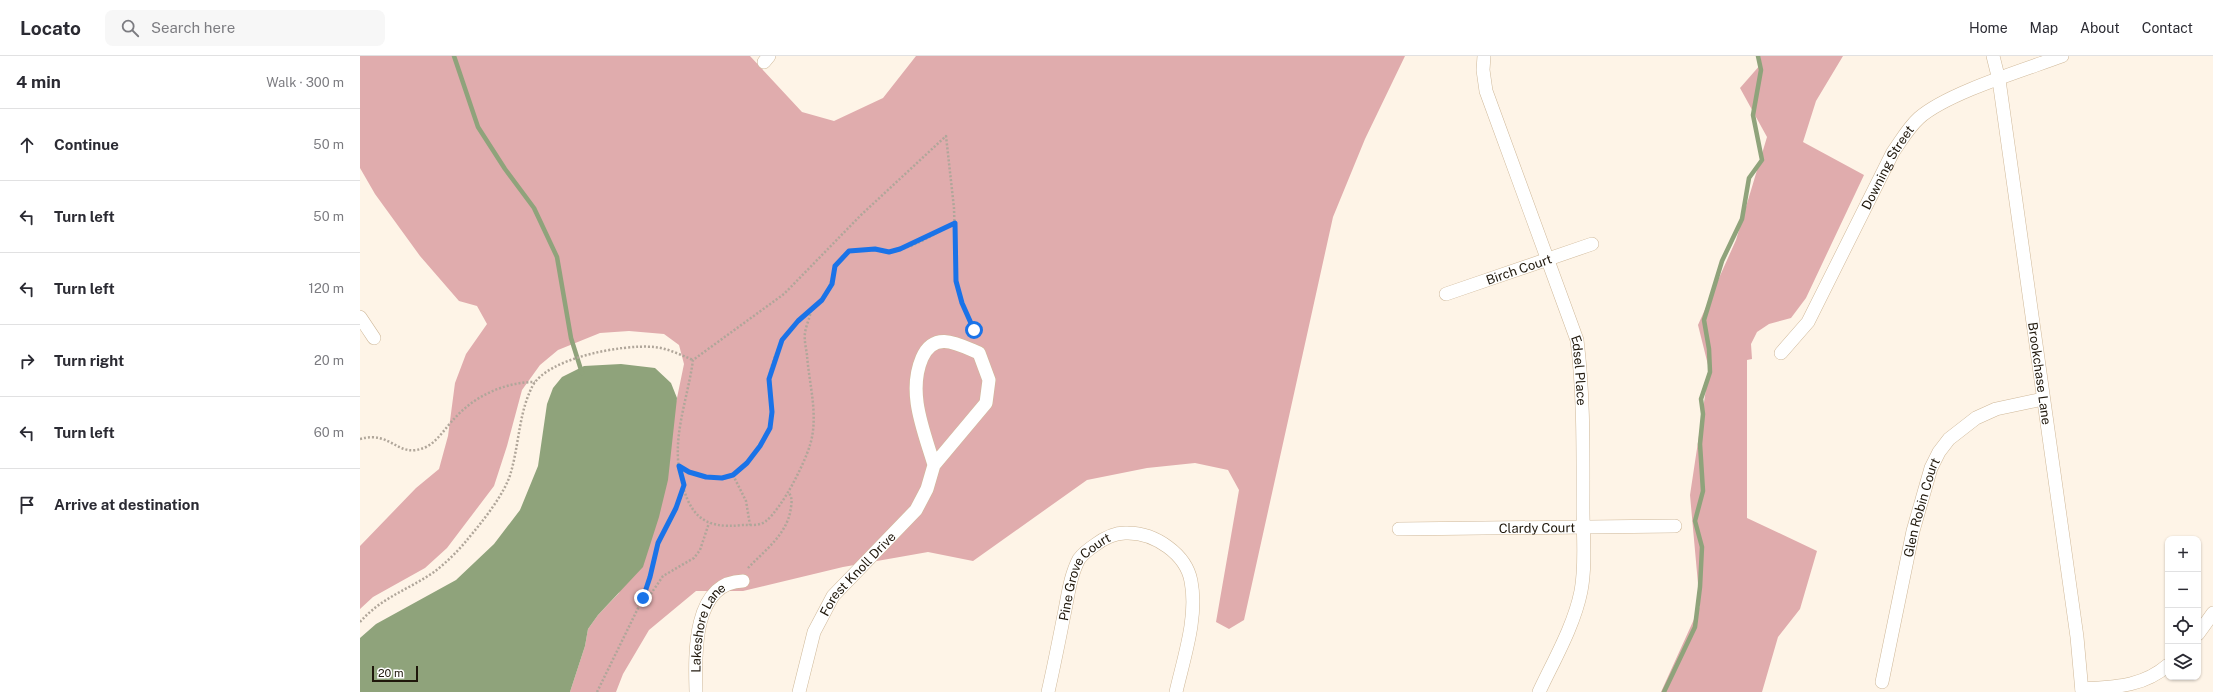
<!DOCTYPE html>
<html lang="en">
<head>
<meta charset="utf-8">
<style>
	:root { --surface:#fff; --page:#f7f7f7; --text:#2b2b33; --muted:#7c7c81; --line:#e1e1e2 }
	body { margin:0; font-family:"Public Sans",sans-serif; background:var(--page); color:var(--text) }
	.controls { position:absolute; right:12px; bottom:12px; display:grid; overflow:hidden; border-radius:8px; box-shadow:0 1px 3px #0004 }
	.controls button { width:36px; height:36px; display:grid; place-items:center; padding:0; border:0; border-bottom:1px solid var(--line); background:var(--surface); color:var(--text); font:20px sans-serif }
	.scale { position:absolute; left:12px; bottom:10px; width:46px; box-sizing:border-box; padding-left:4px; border:2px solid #1f170b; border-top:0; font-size:11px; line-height:14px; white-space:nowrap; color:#1f170b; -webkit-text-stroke:3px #fff; paint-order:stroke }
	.stop { position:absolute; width:12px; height:12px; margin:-9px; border:3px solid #1a73e8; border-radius:50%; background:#fff }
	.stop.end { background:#1a73e8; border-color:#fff; box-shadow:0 1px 4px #0008 }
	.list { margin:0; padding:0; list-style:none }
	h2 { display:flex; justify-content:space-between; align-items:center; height:52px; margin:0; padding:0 16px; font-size:17px }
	h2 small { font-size:13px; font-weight:400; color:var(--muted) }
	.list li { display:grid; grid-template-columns:26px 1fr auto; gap:12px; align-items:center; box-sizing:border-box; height:72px; padding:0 16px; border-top:1px solid var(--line) }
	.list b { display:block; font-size:15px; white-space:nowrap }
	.list em { font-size:13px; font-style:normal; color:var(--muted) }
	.icon { flex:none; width:22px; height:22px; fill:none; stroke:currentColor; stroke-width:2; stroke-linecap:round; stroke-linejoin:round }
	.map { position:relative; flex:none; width:1853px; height:636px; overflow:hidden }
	header { display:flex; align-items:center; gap:24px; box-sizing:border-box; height:56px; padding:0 20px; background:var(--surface); border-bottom:1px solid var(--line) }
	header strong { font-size:19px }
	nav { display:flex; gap:22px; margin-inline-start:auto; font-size:14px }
	.search { width:280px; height:36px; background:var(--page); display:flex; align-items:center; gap:10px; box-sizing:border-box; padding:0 14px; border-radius:8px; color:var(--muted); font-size:15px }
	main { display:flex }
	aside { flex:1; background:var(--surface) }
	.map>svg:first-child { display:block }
	.forest { fill:#e0acad }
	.water { fill:#8fa37b }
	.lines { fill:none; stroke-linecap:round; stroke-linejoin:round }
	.stream { stroke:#8fa37b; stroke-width:4.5 }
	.street-casing { stroke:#cfb899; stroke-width:14 }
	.path { stroke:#b0a69a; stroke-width:2.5; stroke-dasharray:2 2; stroke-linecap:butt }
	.street { stroke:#fff; stroke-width:13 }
	.route { stroke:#1a73e8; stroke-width:5 }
	.labels { text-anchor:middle; stroke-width:3.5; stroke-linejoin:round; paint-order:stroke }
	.street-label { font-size:13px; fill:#1f170b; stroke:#fff }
</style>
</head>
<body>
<header>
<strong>Locato</strong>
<div class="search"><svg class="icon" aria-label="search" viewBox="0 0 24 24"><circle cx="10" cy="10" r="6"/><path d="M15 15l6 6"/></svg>Search here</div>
<nav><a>Home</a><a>Map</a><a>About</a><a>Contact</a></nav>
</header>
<main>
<aside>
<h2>4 min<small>Walk · 300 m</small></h2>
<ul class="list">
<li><svg class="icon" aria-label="ahead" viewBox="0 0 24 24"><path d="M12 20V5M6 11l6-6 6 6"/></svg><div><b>Continue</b></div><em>50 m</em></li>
<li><svg class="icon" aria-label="left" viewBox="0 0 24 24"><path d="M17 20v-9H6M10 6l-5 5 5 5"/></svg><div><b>Turn left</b></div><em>50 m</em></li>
<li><svg class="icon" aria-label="left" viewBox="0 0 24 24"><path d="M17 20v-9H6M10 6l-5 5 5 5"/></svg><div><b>Turn left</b></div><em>120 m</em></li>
<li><svg class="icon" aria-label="right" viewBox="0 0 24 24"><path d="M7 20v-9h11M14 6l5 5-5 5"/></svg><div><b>Turn right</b></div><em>20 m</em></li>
<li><svg class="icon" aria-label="left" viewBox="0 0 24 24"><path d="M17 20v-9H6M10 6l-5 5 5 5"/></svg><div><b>Turn left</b></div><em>60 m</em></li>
<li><svg class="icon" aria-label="arrive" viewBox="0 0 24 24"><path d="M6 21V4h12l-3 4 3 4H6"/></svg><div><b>Arrive at destination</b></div></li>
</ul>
</aside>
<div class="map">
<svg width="1853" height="636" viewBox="0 0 1853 636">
	<rect width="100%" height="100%" fill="#fef4e7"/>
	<!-- forest -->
	<path class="forest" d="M0,0H390L442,56L474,65L523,42L556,0H1045L1005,83L973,161L884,564L869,573L856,566L879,434L868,414L835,407L787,412L727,424L613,505L568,496L483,511L383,535H336L289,574L263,618L256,636H210L225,590L228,573L238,559L259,537L317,342L324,308L319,289L304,278L269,275L240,277L198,294L180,309L162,334L147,390L134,430L87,492L65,512L13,541L0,553V490L56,432L79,413L88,380L95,327L106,298L127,268L117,250L99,245L60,200L15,138L0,112Z
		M1400,0H1483L1456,45L1443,86L1504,119L1446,242L1431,262L1409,268L1397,276L1391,288L1392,303L1387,304V462L1457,495L1440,553L1418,581L1402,636H1301L1340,550L1330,439L1349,313L1338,269L1376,184L1407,81L1380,32L1401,8Z"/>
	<!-- water -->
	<path class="water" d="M261,308L295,312L311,327L317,342L308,424L299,461L283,511L238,559L228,573L225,590L210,636H0V582L16,568L96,524L134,488L160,454L178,410L187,348L193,332L202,321L224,310Z"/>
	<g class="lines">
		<!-- stream -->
		<path class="stream" d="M94,0L118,71L145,113L174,152L197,201L211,282L222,317
			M1304,636L1335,571L1340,531L1342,491L1335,465L1343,435L1340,388L1343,358L1341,343L1350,316L1349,293L1344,264L1362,205L1382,163L1389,122L1402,104L1393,59L1401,14L1398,0"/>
		<!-- street casing -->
		<g class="street-casing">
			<g id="street">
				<path id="s1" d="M1124,0L1123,14L1126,35L1217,284C1224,340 1223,397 1223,454C1223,480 1226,509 1221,535C1214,570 1194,604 1179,636"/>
				<path id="s2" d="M1633,0L1639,24L1717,581L1722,636"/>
				<path d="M404,6L409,0"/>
				<path id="s3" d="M1086,238L1232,188"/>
				<path d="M0,261L14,282"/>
				<path id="s4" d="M1421,297L1448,266L1533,96C1541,85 1548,72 1559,62C1587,37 1664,14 1702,0"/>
				<path id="s5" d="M1039,473L1315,470"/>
				<path d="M1838,578L1853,557"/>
				<path id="s6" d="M1522,626L1553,475L1571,412L1579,396L1589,383L1616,362L1636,353L1683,343"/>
				<path d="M1722,633C1754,631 1783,631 1808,609"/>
				<path id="s7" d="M336,636C335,600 332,526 383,525"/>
				<path id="s8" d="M439,636L454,576L473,540L556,454L567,433L574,409L626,347L629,324L619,297C598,288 574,274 562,302C547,337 564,375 574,409"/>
				<path id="s9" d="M688,636C694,610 699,584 704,559C708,540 710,520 719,503C723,498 729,493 735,489C744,482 756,476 768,477C795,477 826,498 831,525C838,561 824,601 816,636"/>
			</g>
		</g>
		<!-- path -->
		<path class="path" d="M451,254C450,262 446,269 445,277C444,284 446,292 447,299C449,328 459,360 450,389C444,409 422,452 406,465C400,470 390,469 383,469C341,474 328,457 320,418C312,380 328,342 333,304L424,238L501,159L586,80L594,152L596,225L602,247L616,280
			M0,383C33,374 37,404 66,391C77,386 86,371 94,363C114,340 145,326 175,326
			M319,410C333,419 358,428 374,419C382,414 389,404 394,397C400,390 407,380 410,371C413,356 409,341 409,326C409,314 416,296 422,285C430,268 450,259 462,244C473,231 471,213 482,201C496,187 514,197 531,195C553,193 575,177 595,167
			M373,419L386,445L390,469
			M388,512C405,494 428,478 431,451C432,445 432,440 428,436
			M280,547L284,548L303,520L334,502L340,494L349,467
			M0,566C22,541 48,534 74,516C86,507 98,495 107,484C122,466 145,438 151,416C159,388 159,357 172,331C186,302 263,288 294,291C307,292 321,299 333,304
			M237,636L283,542L290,521L298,487L316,452L323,430"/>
		<!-- street -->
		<use href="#street" class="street"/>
	</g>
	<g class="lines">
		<!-- route -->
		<path class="route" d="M283,542L290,521L298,487L316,452L324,429L319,410L329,416L346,421L362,422L373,419L387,407L400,390L410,372L412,356L409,323L422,284L438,265L462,244L472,228L475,210L489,195L515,193L529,196L540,193L595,167L596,225L602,247L614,274"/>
	</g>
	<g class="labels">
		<!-- street labels -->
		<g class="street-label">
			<text dy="5" stroke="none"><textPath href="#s4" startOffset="215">Downing Street</textPath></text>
			<text dy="5" stroke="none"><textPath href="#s3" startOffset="77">Birch Court</textPath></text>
			<text dy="5" stroke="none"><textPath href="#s1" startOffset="331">Edsel Place</textPath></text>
			<text dy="5" stroke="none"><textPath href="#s2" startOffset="321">Brookchase Lane</textPath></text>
			<text dy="5" stroke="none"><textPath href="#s6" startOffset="179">Glen Robin Court</textPath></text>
			<text dy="5" stroke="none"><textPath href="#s5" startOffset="138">Clardy Court</textPath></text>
			<text dy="5" stroke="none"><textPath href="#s8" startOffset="135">Forest Knoll Drive</textPath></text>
			<text dy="5" stroke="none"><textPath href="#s9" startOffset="124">Pine Grove Court</textPath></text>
			<text dy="5" stroke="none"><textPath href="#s7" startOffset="67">Lakeshore Lane</textPath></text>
		</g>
	</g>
</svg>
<div class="controls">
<button>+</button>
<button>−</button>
<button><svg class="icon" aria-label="locate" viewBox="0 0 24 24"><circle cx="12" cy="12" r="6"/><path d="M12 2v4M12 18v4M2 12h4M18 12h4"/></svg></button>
<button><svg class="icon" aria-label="layers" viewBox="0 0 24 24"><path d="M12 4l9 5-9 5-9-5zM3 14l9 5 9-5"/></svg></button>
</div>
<div class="scale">20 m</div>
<div class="stop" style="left:614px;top:274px"></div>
<div class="stop end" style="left:283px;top:542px"></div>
</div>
</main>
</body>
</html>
